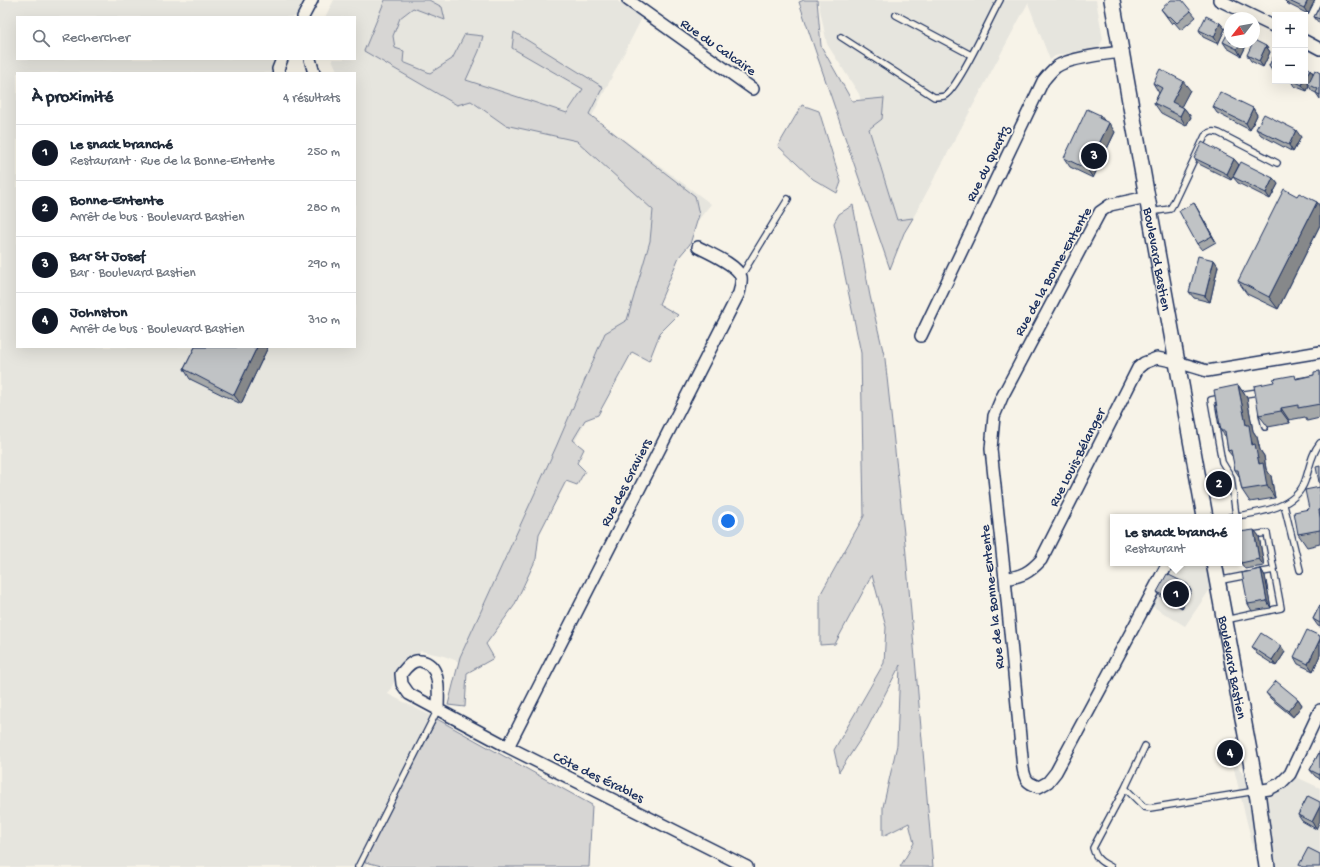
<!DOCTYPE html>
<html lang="fr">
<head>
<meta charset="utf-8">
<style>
	:root { --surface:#fff; --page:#f2f2f3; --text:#1f2937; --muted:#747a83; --line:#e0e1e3; --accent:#111827 }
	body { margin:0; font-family:"Gochi Hand",sans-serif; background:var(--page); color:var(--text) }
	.controls { position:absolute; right:12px; top:12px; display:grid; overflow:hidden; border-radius:0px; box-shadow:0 4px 16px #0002 }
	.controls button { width:36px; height:36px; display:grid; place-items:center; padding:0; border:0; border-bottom:1px solid var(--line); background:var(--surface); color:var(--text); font:20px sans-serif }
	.compass { position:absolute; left:1224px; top:12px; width:36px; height:36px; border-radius:50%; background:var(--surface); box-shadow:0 4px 16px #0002; rotate:239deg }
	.you { position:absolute; left:728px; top:521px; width:14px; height:14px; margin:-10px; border:3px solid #fff; border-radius:50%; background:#1a73e8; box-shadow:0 0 0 6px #1a73e833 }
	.badge { display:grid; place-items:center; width:26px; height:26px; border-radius:50%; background:var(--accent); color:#fff; font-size:13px; font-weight:700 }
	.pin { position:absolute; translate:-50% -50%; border:2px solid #fff; box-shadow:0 1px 4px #0006 }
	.popup { position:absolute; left:1110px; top:514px; width:132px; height:52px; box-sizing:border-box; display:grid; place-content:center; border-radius:0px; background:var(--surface); filter:drop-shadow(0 1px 3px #0005); font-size:13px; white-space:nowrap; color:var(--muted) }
	.popup b { font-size:15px; color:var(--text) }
	.popup::after { content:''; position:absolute; left:50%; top:100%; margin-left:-8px; border:8px solid transparent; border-top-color:var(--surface) }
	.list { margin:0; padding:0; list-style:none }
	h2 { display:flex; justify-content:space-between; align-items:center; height:52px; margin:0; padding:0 16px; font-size:17px }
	h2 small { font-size:13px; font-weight:400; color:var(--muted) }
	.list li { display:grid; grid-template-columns:26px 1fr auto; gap:12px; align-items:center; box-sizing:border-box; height:56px; padding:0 16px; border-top:1px solid var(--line) }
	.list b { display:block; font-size:15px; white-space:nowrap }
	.list p { margin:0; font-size:13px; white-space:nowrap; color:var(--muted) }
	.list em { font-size:13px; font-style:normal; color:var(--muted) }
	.icon { flex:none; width:22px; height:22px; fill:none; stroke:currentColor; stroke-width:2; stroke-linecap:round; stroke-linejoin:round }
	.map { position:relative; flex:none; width:1320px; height:867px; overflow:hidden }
	.search { position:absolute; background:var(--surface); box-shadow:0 4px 16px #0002; left:16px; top:16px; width:340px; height:44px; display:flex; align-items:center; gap:10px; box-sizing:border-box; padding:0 14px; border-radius:0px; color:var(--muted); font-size:15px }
	.panel { position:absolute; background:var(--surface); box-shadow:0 4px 16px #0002; left:16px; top:72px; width:340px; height:276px; border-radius:0px }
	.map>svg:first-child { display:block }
	.built { fill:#e6e5de }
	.green { fill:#d7d6d4; stroke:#798299 }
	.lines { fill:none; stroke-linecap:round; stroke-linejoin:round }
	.lane-casing { stroke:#1b2f5e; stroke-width:8 }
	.street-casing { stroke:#1b2f5e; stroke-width:14 }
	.secondary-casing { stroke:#1b2f5e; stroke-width:18 }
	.lane { stroke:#f7f3e8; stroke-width:5.5 }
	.street { stroke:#f7f3e8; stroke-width:11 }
	.secondary { stroke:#f7f3e8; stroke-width:15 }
	.wall { fill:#a5a8a9; stroke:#1b2f5e }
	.shaded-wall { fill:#86888a; stroke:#1b2f5e }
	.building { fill:#c0c3c5; stroke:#1b2f5e }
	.labels { text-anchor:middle; stroke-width:3.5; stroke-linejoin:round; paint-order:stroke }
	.street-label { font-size:14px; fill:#1b2f5e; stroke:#f7f3e8 }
</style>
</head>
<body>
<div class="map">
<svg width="1320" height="867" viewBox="0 0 1320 867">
	<rect width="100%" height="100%" fill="#f7f3e8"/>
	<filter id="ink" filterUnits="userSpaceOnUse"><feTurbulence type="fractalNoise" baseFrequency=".025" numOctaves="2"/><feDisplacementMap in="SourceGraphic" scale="8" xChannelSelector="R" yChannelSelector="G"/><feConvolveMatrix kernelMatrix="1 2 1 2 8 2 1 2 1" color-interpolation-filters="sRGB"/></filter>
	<g filter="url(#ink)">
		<!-- built -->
		<path class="built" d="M0,0H309L300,17H17V59H280L273,73H17V347H355V73H338L332,59H355V17H325L334,0H616L642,18L592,116L711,204L664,263L470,652L460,662L444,656L421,651L402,666L388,694L439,720L365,867H0Z
			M818,0H1096L1103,39L1099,47L1055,56L1050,60L1028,3L913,218L897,220L859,94L827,44Z
			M1168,563H1214L1217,579L1185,626L1147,603Z
			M1230,753L1258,799L1272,796L1282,787L1290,774L1320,788V867H1258Z"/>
		<!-- green -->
		<path class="green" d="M385,0H429L442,7L445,20L413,8L400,18L393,36L395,48L404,51L403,62L430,73L452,59L465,34L483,36L479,51L466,80L567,113L583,89L512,48L514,32L603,87L589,114L695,196L699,215L690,244L679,257L659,304L678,315L660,333L649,361L632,352L598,415L585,420L573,440L584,449L577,463L585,471L577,485L566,481L539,534L536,559L514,606L486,644L494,658L467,673L465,707L448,705L460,657L556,447L605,333L627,320L650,241L653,210L577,141L505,125L471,101L457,105L364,51Z
			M804,0H817L821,46L852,101L884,98L882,119L869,129L897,220L913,218L904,233L890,269L810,35L799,2Z
			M802,105L819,111L841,182L837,193L813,179L778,146Z
			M853,205L870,296L885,359L905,543L933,867H900L914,843L909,823L883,836V807L897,745L900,665L867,729L839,772L834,750L884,663L886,627L872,575L835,644L820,645V595L864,516L861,353L834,223L839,214Z
			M437,719L592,805L589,867H386L361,861Z"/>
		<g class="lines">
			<!-- lane casing -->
			<g class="lane-casing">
				<path id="lane" d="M896,15L971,55
					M841,37L934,97C937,97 941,97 944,96C957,91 991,16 1000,0
					M1150,212L1170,209L1173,204L1205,136C1210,131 1213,131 1219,133L1277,163
					M741,276L788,199
					M1238,395L1258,392
					M1221,398L1211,400L1222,462L1231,477L1236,516
					M1262,414L1265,427
					M1284,505L1300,570
					M1230,517C1255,513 1295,510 1305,481C1310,467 1311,454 1320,443
					M1257,573L1274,570
					M1217,581L1248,575
					M1225,620L1281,608L1267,533L1239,537
					M1145,746L1125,788L1144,807L1150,808L1256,791
					M358,867L438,709
					M1111,867C1101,862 1096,859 1093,848L1125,788"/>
			</g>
			<!-- street casing -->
			<g class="street-casing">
				<path id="street" d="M628,0L753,89
					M1219,0L1275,27
					M303,17L312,0
					M1305,41L1320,49
					M310,59L314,73
					M279,73L278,69L282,59
					M1147,197L1110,205L1100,212L1002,397L994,416L991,449L1005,579L1023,768C1025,780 1027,783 1039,787L1048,782L1056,772L1168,563
					M921,336L1043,81C1047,76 1051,71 1056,67C1068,58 1105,54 1121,52
					M1005,579C1022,576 1029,573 1041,560L1138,368L1144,363L1157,358L1177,362L1207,371L1320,352
					M438,709C438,693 442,665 421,661C412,659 406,668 401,674L402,684L409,694L508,747L747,867
					M508,747L739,293C740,288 742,283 741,277C738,265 709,253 698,247
					M1256,791L1269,789L1281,783L1290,774L1320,710"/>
			</g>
			<!-- secondary casing -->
			<g class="secondary-casing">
				<g id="secondary">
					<path id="s1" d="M1112,0L1147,197L1205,517"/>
					<path id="s2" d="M1214,563L1258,799L1267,867"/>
				</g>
			</g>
			<!-- lane -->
			<use href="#lane" class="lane"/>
			<!-- street -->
			<use href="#street" class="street"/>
			<!-- secondary -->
			<use href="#secondary" class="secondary"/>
		</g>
		<!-- wall -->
		<path class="wall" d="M1284,0H1315L1308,14L1288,4Z
			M1320,5V24L1319,23L1314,17Z
			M1161,9L1191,11L1196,17L1181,30L1174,22L1172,24Z
			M1220,23L1225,29L1218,44L1203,37L1199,30Z
			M1223,42H1248L1241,56L1227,48Z
			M1266,46L1270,52L1263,67L1251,61L1247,55Z
			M1275,53V73L1273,72L1269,66Z
			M1310,69L1313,73H1320V99L1316,93L1312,91L1309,86L1307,91L1294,86L1291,81H1305Z
			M1153,83L1190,90L1181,106L1184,108L1191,117L1186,126L1161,113L1154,103L1159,93Z
			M1213,107L1253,108L1257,115L1250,130L1217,113Z
			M1104,121L1115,132L1093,178L1070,167L1064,158Z
			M1256,129L1301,137L1293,152L1261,135Z
			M1194,158L1234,159L1239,165L1231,180L1199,164Z
			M1233,177L1273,178L1278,184L1270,199L1238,183Z
			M1297,196L1317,202L1320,207V225L1278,309L1247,294L1238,281Z
			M1194,203L1198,210L1216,242L1202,250L1197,244Z
			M1214,260L1218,266L1210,302L1194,298L1189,292Z
			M195,347H268L241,404L190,379L184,369Z
			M1320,371V418L1307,421L1305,417L1289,420L1290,423L1268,427L1259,415L1297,378L1314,375Z
			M1238,385L1247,398L1253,431L1257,437L1260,450L1264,456L1266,469L1271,476L1275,498L1250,502L1242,490L1239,476L1235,470L1233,457L1228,451L1226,437L1221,431Z
			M1320,487V544L1307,547L1298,534L1309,509Z
			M1254,530L1259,536L1264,566L1245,569L1241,563Z
			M1261,569L1265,576L1271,608L1252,611L1248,604Z
			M1187,584L1191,591L1182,608L1162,598L1157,592Z
			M1320,605V627L1318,626L1313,619Z
			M1320,636V655L1313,671L1298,664L1294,657Z
			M1252,647L1285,652L1276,666L1257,654Z
			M1266,693L1298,699L1302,705L1293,717L1271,699Z
			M1320,751V779L1315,776L1310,770Z
			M1308,796L1316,829L1302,821L1298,815Z"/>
		<!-- shaded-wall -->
		<path class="shaded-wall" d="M1308,0H1315L1308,14L1304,8Z
			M1220,23L1225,29L1218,44L1214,37Z
			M1241,42H1248L1241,56L1237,49Z
			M1266,46L1270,52L1263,67L1259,61Z
			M1310,69L1314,75L1308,84L1309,86L1307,91L1302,85L1304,81H1305V79Z
			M1183,81L1190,90L1179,111L1172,102Z
			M1184,108L1191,117L1186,126L1180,116Z
			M1253,108L1257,115L1250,130L1246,123Z
			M1100,115L1107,124L1099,118Z
			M1109,123L1115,132L1093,178L1087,169Z
			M1296,130L1301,137L1293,152L1289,145Z
			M1234,159L1239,165L1231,180L1227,174Z
			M1273,178L1278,184L1270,199L1266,193Z
			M1317,202L1320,207V225L1278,309L1269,297Z
			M1194,203L1198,210L1216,242L1212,236Z
			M1214,260L1218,266L1210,302L1205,296Z
			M257,347H268L241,404L234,395Z
			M1238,385L1247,398L1253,431L1257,437L1260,450L1264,456L1266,469L1271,476L1275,498L1267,486L1246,425Z
			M1281,408L1289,420L1290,423L1281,411Z
			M1254,530L1259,536L1264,566L1259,559Z
			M1261,569L1265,576L1271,608L1267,601Z
			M1187,584L1191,591L1182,608L1178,602Z
			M1320,639V655L1313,671L1308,664Z
			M1281,646L1285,652L1276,666L1272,660Z
			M1298,699L1302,705L1293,717L1288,711Z
			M1320,806V821L1316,829L1312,822Z"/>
		<!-- building -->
		<path class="building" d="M1171,0H1182L1191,11L1177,23L1170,16L1168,17L1161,9Z
			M1287,0H1308L1304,8Z
			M1320,5V19L1314,17Z
			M1206,16L1220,23L1214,37L1199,30Z
			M1230,29V42H1241L1237,49L1223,42Z
			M1254,40L1266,46L1259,61L1247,55L1253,42H1254Z
			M1275,53V69L1269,66Z
			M1305,66L1310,69L1305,79Z
			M1160,69L1183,81L1172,102L1184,108L1180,116L1154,103L1162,88L1153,83Z
			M1315,70L1320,73V95L1316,93L1318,89L1308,84Z
			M1294,81H1304L1302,85Z
			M1220,92L1253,108L1246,123L1213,107Z
			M1087,109L1100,115L1099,118L1109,123L1087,169L1064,158Z
			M1264,114L1296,130L1289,145L1256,129Z
			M1202,142L1234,159L1227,174L1194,158Z
			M1241,162L1273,178L1266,193L1233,177Z
			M1284,189L1297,196L1299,193L1317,202L1269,297L1238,281Z
			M1194,203L1212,236L1197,244L1179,211Z
			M1198,256L1214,260L1205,296L1189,292Z
			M195,347H257L234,395L184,369Z
			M1320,371V404L1298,408V405L1281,408V411L1259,415L1254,386L1274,382L1273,379L1295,375L1296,379L1314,375V372Z
			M1238,385L1246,425H1249L1252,445L1255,444L1259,464L1263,463L1267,486L1242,490L1238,470H1235L1231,450L1228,451L1225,431H1221L1214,390Z
			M1320,466V487L1316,467Z
			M1320,487V510H1319L1320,518V530L1298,534L1294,512L1309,509L1305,490Z
			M1254,530L1259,559L1241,563L1239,553V532Z
			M1261,569L1267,601L1248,604L1242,573Z
			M1167,574L1187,584L1178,602L1157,592Z
			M1320,605V623L1313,619Z
			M1307,630L1320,636V639L1308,664L1294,657Z
			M1261,633L1281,646L1272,660L1252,647Z
			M1276,681L1298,699L1288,711L1266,693Z
			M1320,751V775L1310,770Z
			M1308,796L1320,802V806L1312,822L1298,815Z
			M1308,848L1320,854V867H1303L1299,865Z"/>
	</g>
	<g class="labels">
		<!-- street labels -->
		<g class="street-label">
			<text transform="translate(719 46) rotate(35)" y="5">Rue du Calcaire</text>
			<text transform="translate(987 163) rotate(-64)" y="5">Rue du Quartz</text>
			<text dy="5" stroke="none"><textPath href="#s1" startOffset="263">Boulevard Bastien</textPath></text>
			<text transform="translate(1052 271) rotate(-61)" y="5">Rue de la Bonne-Entente</text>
			<text transform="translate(1076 457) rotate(-63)" y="5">Rue Louis-Bélanger</text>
			<text transform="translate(625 482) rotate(-63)" y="5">Rue des Graviers</text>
			<text transform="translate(991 597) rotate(-96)" y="5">Rue de la Bonne-Entente</text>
			<text dy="5" stroke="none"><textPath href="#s2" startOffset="106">Boulevard Bastien</textPath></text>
			<text transform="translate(599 776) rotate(26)" y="5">Côte des Érables</text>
		</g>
	</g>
</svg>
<div class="controls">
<button>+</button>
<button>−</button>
</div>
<svg class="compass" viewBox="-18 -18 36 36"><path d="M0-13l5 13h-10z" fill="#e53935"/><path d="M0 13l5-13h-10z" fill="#747a83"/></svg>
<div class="you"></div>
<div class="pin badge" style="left:1176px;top:594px">1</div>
<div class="popup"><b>Le snack branché</b>Restaurant</div>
<div class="pin badge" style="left:1219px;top:484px">2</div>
<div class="pin badge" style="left:1094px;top:156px">3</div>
<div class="pin badge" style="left:1230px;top:753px">4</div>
<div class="search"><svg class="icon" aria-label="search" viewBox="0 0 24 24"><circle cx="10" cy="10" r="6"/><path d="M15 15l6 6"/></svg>Rechercher</div>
<section class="panel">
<h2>À proximité<small>4 résultats</small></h2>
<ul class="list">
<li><span class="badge">1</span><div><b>Le snack branché</b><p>Restaurant · Rue de la Bonne-Entente</p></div><em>250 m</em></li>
<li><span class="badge">2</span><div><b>Bonne-Entente</b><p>Arrêt de bus · Boulevard Bastien</p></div><em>280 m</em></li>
<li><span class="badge">3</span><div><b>Bar St Josef</b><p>Bar · Boulevard Bastien</p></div><em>290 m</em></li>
<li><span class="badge">4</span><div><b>Johnston</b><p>Arrêt de bus · Boulevard Bastien</p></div><em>310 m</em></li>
</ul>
</section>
</div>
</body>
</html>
